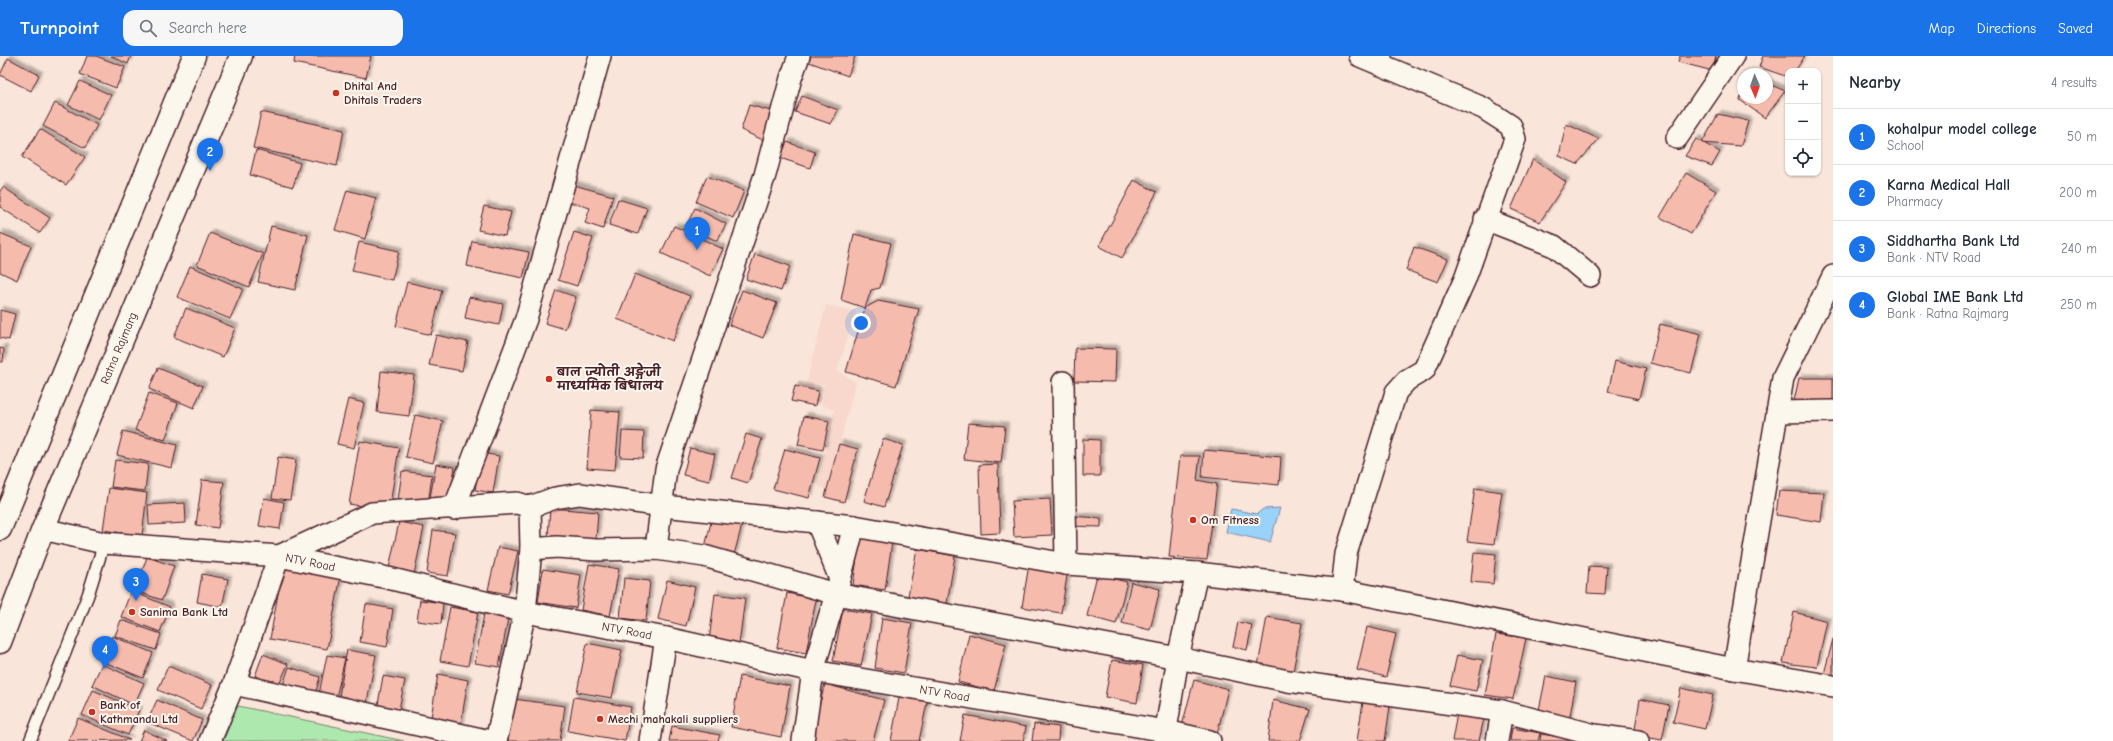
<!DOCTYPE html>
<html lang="en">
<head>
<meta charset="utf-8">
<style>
	:root { --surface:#fff; --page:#f6f6f7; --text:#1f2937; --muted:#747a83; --line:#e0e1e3; --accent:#1a73e8 }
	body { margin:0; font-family:"Comic Neue","Playpen Sans Deva",sans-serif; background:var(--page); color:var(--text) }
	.controls { position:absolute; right:12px; top:12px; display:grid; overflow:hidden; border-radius:8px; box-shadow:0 1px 3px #0004 }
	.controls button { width:36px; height:36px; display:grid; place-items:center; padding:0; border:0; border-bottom:1px solid var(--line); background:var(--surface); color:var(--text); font:20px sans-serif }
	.compass { position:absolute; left:1737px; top:12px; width:36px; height:36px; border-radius:50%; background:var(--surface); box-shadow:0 1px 3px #0004; rotate:178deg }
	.you { position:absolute; left:861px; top:267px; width:14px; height:14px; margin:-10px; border:3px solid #fff; border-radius:50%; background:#1a73e8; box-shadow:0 0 0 6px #1a73e833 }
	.badge { display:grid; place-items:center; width:26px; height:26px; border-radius:50%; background:var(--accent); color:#fff; font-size:13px; font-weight:700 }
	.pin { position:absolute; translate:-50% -33px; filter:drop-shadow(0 1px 2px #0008) }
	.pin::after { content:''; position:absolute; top:21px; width:14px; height:12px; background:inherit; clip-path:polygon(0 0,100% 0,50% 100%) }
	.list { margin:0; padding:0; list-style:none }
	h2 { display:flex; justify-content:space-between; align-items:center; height:52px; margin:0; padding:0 16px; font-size:17px }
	h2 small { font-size:13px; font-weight:400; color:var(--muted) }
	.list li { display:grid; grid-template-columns:26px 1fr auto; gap:12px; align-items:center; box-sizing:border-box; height:56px; padding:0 16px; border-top:1px solid var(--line) }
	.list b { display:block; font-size:15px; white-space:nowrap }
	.list p { margin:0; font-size:13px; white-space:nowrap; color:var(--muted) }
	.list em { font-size:13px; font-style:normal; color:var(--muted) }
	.icon { flex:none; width:22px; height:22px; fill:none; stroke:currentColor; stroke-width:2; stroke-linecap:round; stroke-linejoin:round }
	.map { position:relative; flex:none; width:1833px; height:685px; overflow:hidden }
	header { display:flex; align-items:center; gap:24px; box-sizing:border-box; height:56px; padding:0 20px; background:var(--accent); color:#fff }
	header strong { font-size:19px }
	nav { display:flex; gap:22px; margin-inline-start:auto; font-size:14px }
	.search { width:280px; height:36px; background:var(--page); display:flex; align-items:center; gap:10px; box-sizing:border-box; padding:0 14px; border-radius:12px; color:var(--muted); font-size:15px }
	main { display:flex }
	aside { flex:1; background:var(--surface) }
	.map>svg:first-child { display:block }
	.built { fill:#f8d8cc }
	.green { fill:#ade9af; stroke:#7c846d }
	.water { fill:#9ad3fa; stroke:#7a8ba7 }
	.building { fill:#f5bbad; stroke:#4a1f2b; filter:url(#shadow) }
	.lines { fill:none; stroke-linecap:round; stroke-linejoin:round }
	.lane-casing { stroke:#4a1f2b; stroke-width:14 }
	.street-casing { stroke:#4a1f2b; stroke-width:24 }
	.highway-casing { stroke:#4a1f2b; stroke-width:25 }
	.lane { stroke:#fbf7ec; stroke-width:11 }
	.street { stroke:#fbf7ec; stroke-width:21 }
	.highway { stroke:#fbf7ec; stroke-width:22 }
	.poi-dot { fill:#c8321e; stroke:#fbf7ec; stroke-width:1.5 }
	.labels { text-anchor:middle; stroke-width:4; stroke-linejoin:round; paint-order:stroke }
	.poi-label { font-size:12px; font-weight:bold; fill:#4a1f2b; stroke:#fbf7ec; text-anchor:start }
	.street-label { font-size:12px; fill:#4a1f2b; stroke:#fbf7ec }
</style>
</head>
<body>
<header>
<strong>Turnpoint</strong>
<div class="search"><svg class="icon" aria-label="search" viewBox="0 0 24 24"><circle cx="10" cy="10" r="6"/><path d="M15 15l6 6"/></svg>Search here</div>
<nav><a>Map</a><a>Directions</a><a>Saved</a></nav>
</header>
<main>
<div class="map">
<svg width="1833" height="685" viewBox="0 0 1833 685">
	<defs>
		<filter id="shadow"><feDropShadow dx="3.5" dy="-3.5" stdDeviation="1" flood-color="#0004"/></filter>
	</defs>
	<rect width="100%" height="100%" fill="#f9e5d9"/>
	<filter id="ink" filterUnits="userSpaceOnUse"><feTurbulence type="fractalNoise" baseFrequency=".025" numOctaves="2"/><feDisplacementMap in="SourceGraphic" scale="8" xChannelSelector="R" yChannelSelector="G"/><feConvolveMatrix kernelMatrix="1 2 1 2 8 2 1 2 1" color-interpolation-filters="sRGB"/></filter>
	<g filter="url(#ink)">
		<!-- built -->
		<path class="built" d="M826,249L856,255L837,315L856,326L827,434L817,429L834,354L821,349L824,328L805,333Z"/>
		<!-- green -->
		<path class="green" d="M238,650L404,685H223Z"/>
		<!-- water -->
		<path class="water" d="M1280,452L1270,486L1226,476L1231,453L1257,458L1263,453Z"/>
		<!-- building -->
		<path class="building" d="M87,0H96L125,11L116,32L80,18Z
			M111,0H131L128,8Z
			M295,0H371L366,22L294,7Z
			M811,0H855L848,20L809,6Z
			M1680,0H1716L1713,15L1678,6Z
			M1763,0H1805L1795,15H1788V21L1759,11Z
			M8,2L39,19L31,35L0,19Z
			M80,25L111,39L99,64L68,49Z
			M1767,27L1785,35L1765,62L1740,44L1743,36V42H1767Z
			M802,40L838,54L831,68L795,56Z
			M55,47L97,69L85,92L43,70Z
			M749,49L774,56L763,84L741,74Z
			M261,56L344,74L337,110L253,92Z
			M1718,58L1748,65L1741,90L1702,87Z
			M1566,68L1599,83L1577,108L1559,100Z
			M40,73L85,101L66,129L22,101Z
			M1696,83L1720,96L1712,110L1685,100Z
			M787,86L815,96L810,112L780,102Z
			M256,94L300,107L293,131L250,119Z
			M1533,103L1566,126L1540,166L1511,153Z
			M1686,117L1716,135L1691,178L1660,161Z
			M707,120L744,135L733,162L696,146Z
			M1134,124L1157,136L1122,202L1099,190Z
			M567,127L613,140L603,173L585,167L590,152L562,144Z
			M3,131L50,162L40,177L0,151V135Z
			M347,134L376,142L365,183L335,174Z
			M618,143L647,152L638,178L609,169Z
			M484,150L511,156L505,180L478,174Z
			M695,152L726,168L717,185L686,170Z
			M271,170L308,179L295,234L258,226Z
			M674,170L723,193L710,220L661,197Z
			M574,176L593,182L577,230L558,224Z
			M0,177L31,190L17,224L0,216Z
			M210,177L263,198L249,231L197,209Z
			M854,178L891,187L880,232L871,234L865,252L841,244Z
			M472,185L529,196L523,222L467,210Z
			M359,186L399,195L392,224L352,215Z
			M1414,191L1448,203L1438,226L1406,214Z
			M755,198L790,210L781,235L746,223Z
			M190,210L243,233L230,263L177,241Z
			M635,218L690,240L673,285L617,263Z
			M407,226L442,234L431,279L396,270Z
			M556,234L576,241L565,273L545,267Z
			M742,234L777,247L763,282L729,269Z
			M469,241L503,248L499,269L465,262Z
			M878,245L919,253L896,330L846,316L865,252Z
			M186,252L235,272L223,301L174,281Z
			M0,254L15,258L9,284L0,282Z
			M1660,268L1701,278L1691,317L1650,307Z
			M436,279L468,286L462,315L429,309Z
			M0,292L4,293L3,306H0Z
			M1075,292L1116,293L1115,326L1074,325Z
			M1615,305L1646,313L1639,343L1608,336Z
			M158,312L203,330L194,352L149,333Z
			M381,315L414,319L409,360L377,356Z
			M1799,322H1833V348L1794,345Z
			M795,330L818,335L815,350L791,345Z
			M149,337L178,347L165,384L135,374Z
			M348,343L364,347L354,392L337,388Z
			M591,354L620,356L615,414L587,412Z
			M415,359L443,365L433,407L406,401Z
			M804,360L829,365L823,394L798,389Z
			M968,367L1005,370L1001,407L964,403Z
			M123,375L177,389L172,412L117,399Z
			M622,375L644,376L643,402L620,401Z
			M746,378L762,383L748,427L732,422Z
			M883,383L903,389L884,451L864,445Z
			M1083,383L1100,384V420H1083Z
			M360,385L399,392L389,455L349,448Z
			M839,388L858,393L844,446L825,441Z
			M690,392L715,398L709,425L683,419Z
			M785,393L820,402L809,442L773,433Z
			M1204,394L1281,401L1279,429L1202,421Z
			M481,397L499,400L493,437L475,434Z
			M1180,400H1200L1197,424L1217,428L1207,504L1169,501Z
			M278,401L296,404L290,444L272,442Z
			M115,404L148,408L145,435L111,431Z
			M436,408L455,411L448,451L429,448Z
			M998,408L1000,477L981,478L979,409Z
			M402,415L432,419L428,448L398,444Z
			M202,424L224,426L218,472L196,469Z
			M109,432L147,437L142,480L103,474Z
			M1475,432L1502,436L1494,488L1467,485Z
			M1779,435L1824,437L1821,466L1776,459Z
			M264,442L284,446L280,473L259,470Z
			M1050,443L1052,479L1014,481L1012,445Z
			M185,447L186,467L149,469L148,449Z
			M550,452L598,456L596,483L548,480Z
			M713,458L743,465L734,499L705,491Z
			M1069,460L1101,462V471L1069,470Z
			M399,466L424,471L413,523L388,517Z
			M433,474L455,477L448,520L427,517Z
			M860,481L892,486L885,534L853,529Z
			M498,491L518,495L508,538L488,534Z
			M917,493L955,500L946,553L907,545Z
			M1474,496L1496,498L1493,528L1471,526Z
			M147,501L174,510L162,544L135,535Z
			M589,508L619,513L610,560L581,554Z
			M1029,508L1068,514L1061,557L1022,551Z
			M283,509L341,519L327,593L270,583Z
			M1589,510L1607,511L1605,538L1587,537Z
			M543,513L581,519L576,552L538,546Z
			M202,518L228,523L222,551L197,546Z
			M1097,519L1127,526L1116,568L1087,560Z
			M624,522L650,525L646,565L620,562Z
			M667,524L695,531L686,570L658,563Z
			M1131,526L1160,533L1150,574L1122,567Z
			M131,535L170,551L160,576L121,561Z
			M787,537L816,543L806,597L777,592Z
			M715,538L745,542L739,588L709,585Z
			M420,544L443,547L441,568L417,565Z
			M366,548L393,553L387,591L360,586Z
			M450,551L478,556L468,610L440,605Z
			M485,552L509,557L499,611L475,607Z
			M843,553L872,558L861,610L833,605Z
			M1794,556L1827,565L1817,611L1783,607Z
			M1267,561L1302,567L1292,621L1257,615Z
			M882,562L912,567L904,617L875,612Z
			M121,564L161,578L156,594L115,580Z
			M1238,566L1252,569L1247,594L1233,591Z
			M1367,571L1396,578L1386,621L1357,614Z
			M969,578L1006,588L994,635L958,626Z
			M1496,578L1526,582L1513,643L1485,639Z
			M112,580L153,597L143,622L102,605Z
			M1833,583V620L1824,618Z
			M587,587L622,594L612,642L577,636Z
			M347,594L376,599L366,651L338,646Z
			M263,598L288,608L279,629L255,620Z
			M327,599L345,602L336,642L319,638Z
			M1457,599L1483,604L1476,635L1450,630Z
			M1112,604L1143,609L1137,647L1105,641Z
			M102,608L144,627L134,649L92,629Z
			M168,610L212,629L201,653L158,634Z
			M289,611L320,621L314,642L282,632Z
			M438,618L468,624L460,673L430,668Z
			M383,620L405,624L398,658L377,654Z
			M740,620L790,630L781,681L731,671Z
			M1546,620L1576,626L1569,665L1538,659Z
			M1194,624L1228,633L1217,678L1182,670Z
			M825,628L884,644L873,685H810Z
			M901,631L929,637L919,685H891Z
			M1681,632L1713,639L1705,673L1673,666Z
			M93,634L139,654L128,679L82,659Z
			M574,641L631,651L625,685L568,675Z
			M514,643L565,650L560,685H508Z
			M1640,643L1669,649L1662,684L1634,679Z
			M157,644L202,664L193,685L147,666Z
			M1273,644L1310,653L1300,685H1268Z
			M1363,646L1390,650L1385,685H1357Z
			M1457,657L1484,662L1479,685H1452Z
			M965,659L1026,671L1023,685H960Z
			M78,662L130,684L68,685Z
			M1034,668L1059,671L1058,685H1032Z
			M672,670L720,679L718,685H669Z
			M1512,672L1540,677L1538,685H1510Z
			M144,674L167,685H139Z
			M1541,678L1572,683V685H1540Z"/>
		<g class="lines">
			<!-- lane casing -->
			<g class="lane-casing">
				<path id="lane" d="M30,685L88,539L104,487"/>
			</g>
			<!-- street casing -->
			<g class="street-casing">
				<g id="street">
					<path d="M1360,0L1379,8L1381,0"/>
					<path d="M1677,82L1733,0"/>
					<path d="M1485,163L1554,190L1590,220"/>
					<path d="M1063,326L1066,508"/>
					<path d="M1777,356L1833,355"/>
					<path d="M530,451L555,442L580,438L663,450L854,470L1066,508L1197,517L1342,534L1734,613L1833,630"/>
					<path d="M454,453L526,263L600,0"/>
					<path d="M817,466L840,523"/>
					<path id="s1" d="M43,473L104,487L279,500L388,522L525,556L666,582L813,615L1166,675L1210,685"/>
					<path d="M656,493L666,413L765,119L791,22L799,0"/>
					<path d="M1342,534L1346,498L1396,336L1407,324L1424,314L1465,223L1515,83L1511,70L1483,52L1379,8"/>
					<path d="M1734,613L1783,322L1833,220"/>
					<path d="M234,628L490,685"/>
					<path d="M210,685L234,628L279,500L372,457L517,447L530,451L531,493L557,491L596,494L656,493L704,500L836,538L1178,602L1288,625L1502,655L1595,679L1638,685"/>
					<path d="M496,685L525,556L531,493"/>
					<path d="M650,685L666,582"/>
					<path d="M803,685L813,615L836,538L854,470"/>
					<path d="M1164,685L1178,602L1197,517"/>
					<path d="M1497,685L1502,655"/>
				</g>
			</g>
			<!-- highway casing -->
			<g class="highway-casing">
				<g id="highway">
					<path d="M0,473L194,0"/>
					<path id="s2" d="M0,586L43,473L241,0"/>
				</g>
			</g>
			<!-- lane -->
			<use href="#lane" class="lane"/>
			<!-- street -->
			<use href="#street" class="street"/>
			<!-- highway -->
			<use href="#highway" class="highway"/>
		</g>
	</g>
	<!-- markers -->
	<g class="poi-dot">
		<circle cx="336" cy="37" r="4"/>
		<circle cx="549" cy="323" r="4"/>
		<circle cx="1193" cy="464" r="4"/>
		<circle cx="132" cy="556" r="4"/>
		<circle cx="92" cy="656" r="4"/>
		<circle cx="600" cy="663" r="4"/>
	</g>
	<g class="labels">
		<!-- poi labels -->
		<g class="poi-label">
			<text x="344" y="34">Dhital And<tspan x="344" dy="14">Dhitals Traders</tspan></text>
			<text x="557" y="320">बाल ज्योती अङ्ग्रेजी<tspan x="557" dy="14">माध्यमिक बिधालय</tspan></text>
			<text x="1201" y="468">Om Fitness</text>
			<text x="140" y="560">Sanima Bank Ltd</text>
			<text x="100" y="653">Bank of<tspan x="100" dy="14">Kathmandu Ltd</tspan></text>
			<text x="608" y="667">Mechi mahakali suppliers</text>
		</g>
		<!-- street labels -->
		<g class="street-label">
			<text dy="4" stroke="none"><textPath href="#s2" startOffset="317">Ratna Rajmarg</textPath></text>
			<text dy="4" stroke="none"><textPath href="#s1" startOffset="270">NTV Road</textPath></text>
			<text dy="4" stroke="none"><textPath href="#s1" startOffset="594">NTV Road</textPath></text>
			<text dy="4" stroke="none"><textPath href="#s1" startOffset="918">NTV Road</textPath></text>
		</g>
	</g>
</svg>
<div class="controls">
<button>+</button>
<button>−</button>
<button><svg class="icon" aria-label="locate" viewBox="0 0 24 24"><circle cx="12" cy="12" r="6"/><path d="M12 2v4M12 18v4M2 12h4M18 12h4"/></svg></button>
</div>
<svg class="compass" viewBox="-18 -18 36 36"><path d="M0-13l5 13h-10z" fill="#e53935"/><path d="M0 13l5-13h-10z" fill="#747a83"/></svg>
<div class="you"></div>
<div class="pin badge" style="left:697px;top:194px">1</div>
<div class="pin badge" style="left:210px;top:115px">2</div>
<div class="pin badge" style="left:136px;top:545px">3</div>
<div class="pin badge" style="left:105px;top:613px">4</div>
</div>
<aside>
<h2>Nearby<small>4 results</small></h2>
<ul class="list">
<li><span class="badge">1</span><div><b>kohalpur model college</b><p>School</p></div><em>50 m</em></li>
<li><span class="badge">2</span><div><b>Karna Medical Hall</b><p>Pharmacy</p></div><em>200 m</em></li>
<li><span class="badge">3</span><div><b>Siddhartha Bank Ltd</b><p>Bank · NTV Road</p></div><em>240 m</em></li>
<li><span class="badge">4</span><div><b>Global IME Bank Ltd</b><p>Bank · Ratna Rajmarg</p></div><em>250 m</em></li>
</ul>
</aside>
</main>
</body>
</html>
